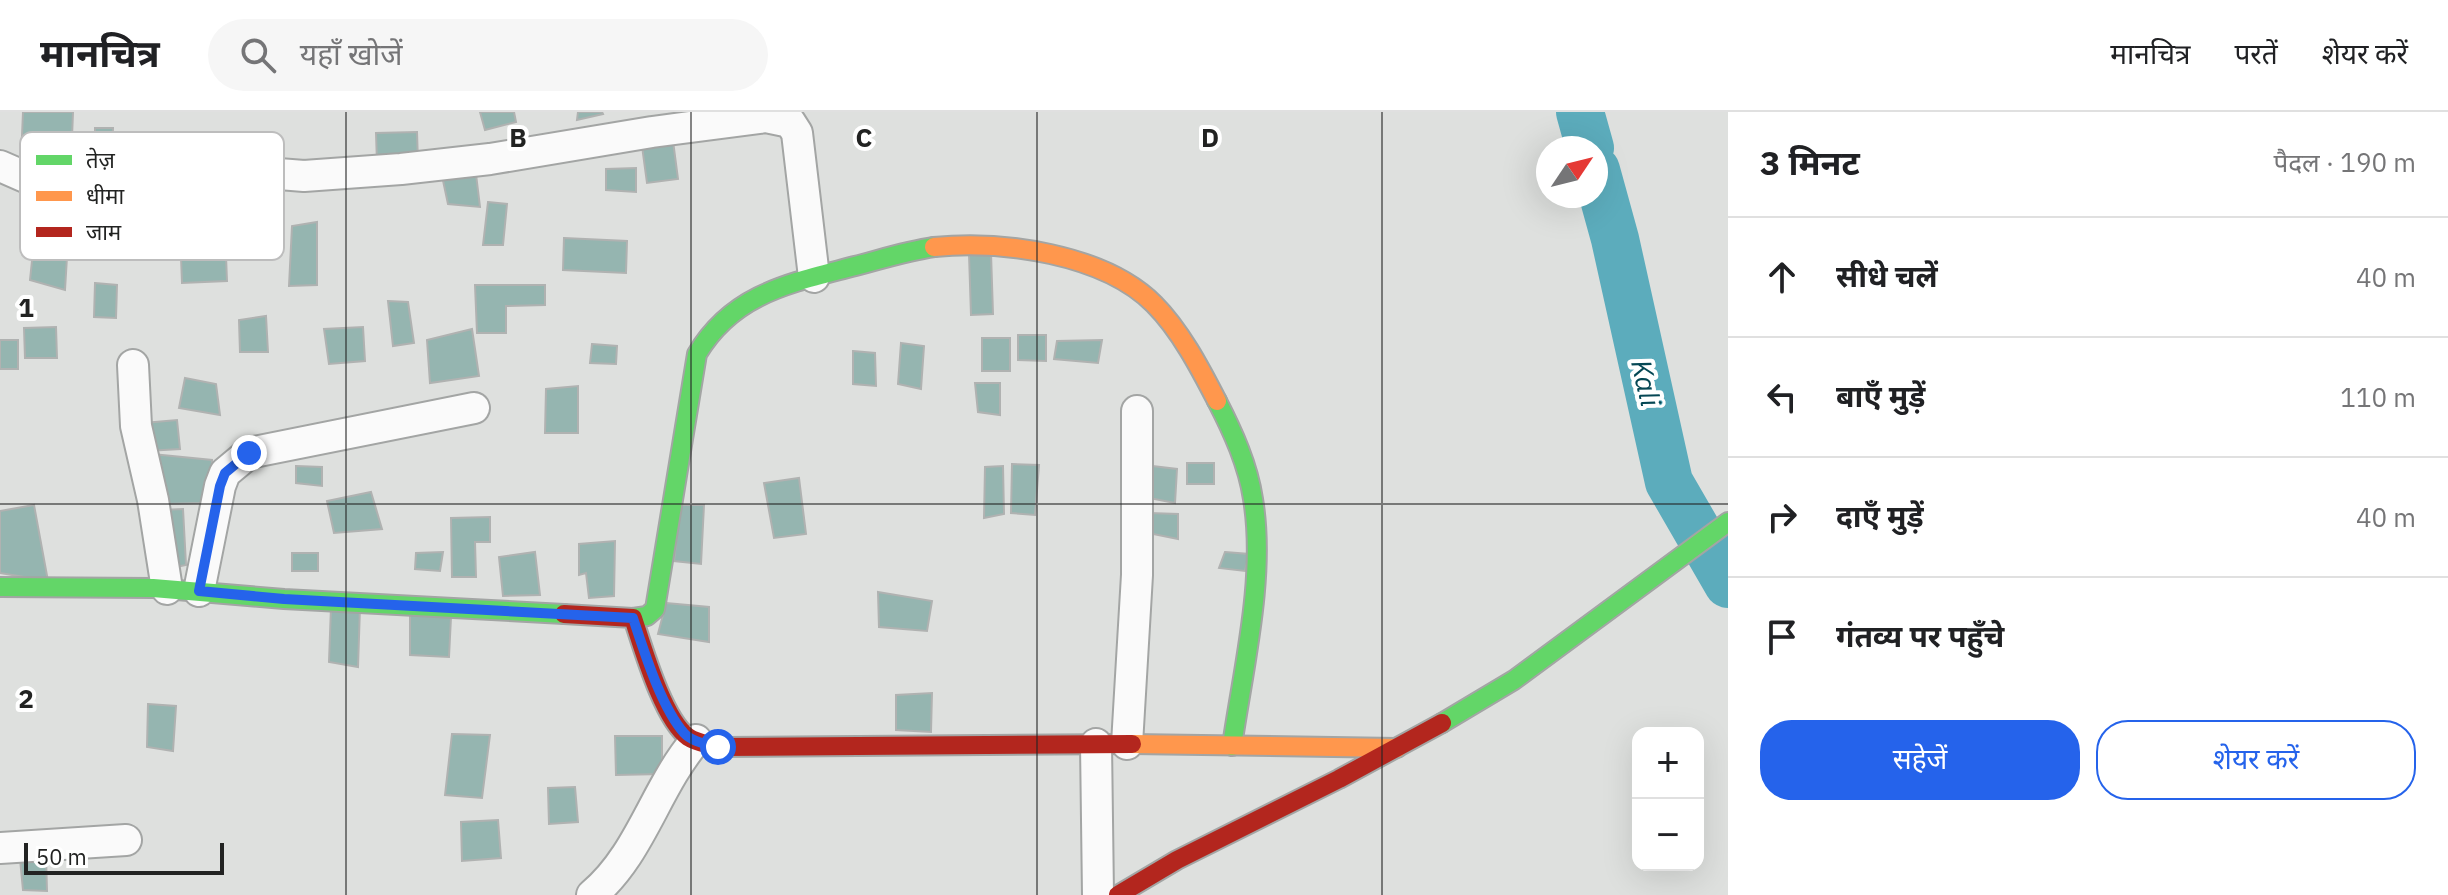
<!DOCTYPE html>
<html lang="hi">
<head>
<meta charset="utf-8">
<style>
	:root { --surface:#fff; --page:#f6f6f6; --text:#202124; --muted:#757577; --line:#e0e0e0; --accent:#2563eb }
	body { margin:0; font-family:"IBM Plex Sans","Noto Sans Devanagari",sans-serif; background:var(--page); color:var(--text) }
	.controls { position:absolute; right:24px; bottom:24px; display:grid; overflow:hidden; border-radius:16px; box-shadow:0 8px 32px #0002 }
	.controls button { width:72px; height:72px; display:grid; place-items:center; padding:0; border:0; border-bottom:2px solid var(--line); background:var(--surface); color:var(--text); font:40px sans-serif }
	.compass { position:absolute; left:1536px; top:24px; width:72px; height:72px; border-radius:50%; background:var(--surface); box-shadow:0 8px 32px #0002; rotate:55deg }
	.scale { position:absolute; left:24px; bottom:20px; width:200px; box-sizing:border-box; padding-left:8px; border:4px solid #222322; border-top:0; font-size:22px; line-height:28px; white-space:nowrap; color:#222322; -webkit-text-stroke:6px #fff; paint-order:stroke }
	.stop { position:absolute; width:24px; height:24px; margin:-18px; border:6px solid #2563eb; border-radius:50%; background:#fff }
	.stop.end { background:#2563eb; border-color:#fff; box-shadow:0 2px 8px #0008 }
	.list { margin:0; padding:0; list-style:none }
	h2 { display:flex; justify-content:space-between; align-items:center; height:104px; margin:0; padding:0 32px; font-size:34px }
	h2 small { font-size:26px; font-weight:400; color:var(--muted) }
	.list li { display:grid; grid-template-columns:52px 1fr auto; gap:24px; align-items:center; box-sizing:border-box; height:120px; padding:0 32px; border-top:2px solid var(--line) }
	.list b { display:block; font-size:30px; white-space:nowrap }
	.list em { font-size:26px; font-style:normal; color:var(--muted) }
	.actions { display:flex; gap:16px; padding:24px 32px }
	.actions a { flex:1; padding:18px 0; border:2px solid var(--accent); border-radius:32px; text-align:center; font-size:28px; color:var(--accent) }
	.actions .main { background:var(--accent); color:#fff }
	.icon { flex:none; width:44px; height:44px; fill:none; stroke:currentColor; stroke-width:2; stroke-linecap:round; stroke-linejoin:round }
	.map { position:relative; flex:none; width:1728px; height:783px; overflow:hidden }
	header { display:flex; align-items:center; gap:48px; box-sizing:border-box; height:112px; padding:0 40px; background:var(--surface); border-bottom:2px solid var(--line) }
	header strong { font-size:38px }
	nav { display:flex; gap:44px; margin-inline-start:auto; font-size:28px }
	.search { width:560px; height:72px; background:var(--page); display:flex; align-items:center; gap:20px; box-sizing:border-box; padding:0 28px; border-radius:44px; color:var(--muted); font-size:30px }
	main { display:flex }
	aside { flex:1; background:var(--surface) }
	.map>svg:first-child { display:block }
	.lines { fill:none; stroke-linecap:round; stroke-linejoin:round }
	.river { stroke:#5cacbc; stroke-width:48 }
	.building { fill:#95b5b0; stroke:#b0b2b1; stroke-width:2 }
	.street-casing { stroke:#a3a5a4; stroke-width:34 }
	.fast-casing { stroke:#a3a5a4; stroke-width:22 }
	.slow-casing { stroke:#a3a5a4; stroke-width:22 }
	.jam-casing { stroke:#a3a5a4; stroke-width:22 }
	.street { stroke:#fafafa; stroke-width:30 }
	.fast { stroke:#63d668; stroke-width:18 }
	.slow { stroke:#ff974d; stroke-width:18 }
	.jam { stroke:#b3261e; stroke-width:18 }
	.route { stroke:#2563eb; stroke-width:10 }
	.grid { fill:none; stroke:#222322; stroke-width:2; stroke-opacity:0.55 }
	.labels { text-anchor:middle; stroke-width:8; stroke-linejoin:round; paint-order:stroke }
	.water-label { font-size:28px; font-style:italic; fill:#054754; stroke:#fff }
	.key { fill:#fff; stroke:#bdbdbd; stroke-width:2 }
	.key-label { font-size:22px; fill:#222322 }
	.grid-label { font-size:26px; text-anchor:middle; font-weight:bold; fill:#222322; stroke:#fff; stroke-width:8; stroke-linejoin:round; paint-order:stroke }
</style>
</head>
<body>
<header>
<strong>मानचित्र</strong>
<div class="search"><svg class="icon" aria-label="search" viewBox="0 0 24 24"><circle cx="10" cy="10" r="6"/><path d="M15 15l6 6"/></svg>यहाँ खोजें</div>
<nav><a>मानचित्र</a><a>परतें</a><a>शेयर करें</a></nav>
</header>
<main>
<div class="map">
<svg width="1728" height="783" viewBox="0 0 1728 783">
	<rect width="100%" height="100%" fill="#dee0de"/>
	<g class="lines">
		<!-- river -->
		<path class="river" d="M1580,0L1590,36
			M1596,58L1615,127L1669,370L1728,472"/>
	</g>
	<!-- building -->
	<path class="building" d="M23,0H73L71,51L21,48Z
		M480,0H514L516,10L485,18Z
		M578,0H602L603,2L577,8Z
		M95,16H113L112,39L95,38Z
		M417,20L418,50L377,51L376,21Z
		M673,29L678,67L647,71L642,34Z
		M475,54L480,95L448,92L441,59Z
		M636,56V80L606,78V57Z
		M488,90L507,92L503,133H483Z
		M317,110V173L289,174L292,114Z
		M35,120L68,128L65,178L30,168Z
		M564,126L627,129L626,161L563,158Z
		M991,141L993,202L971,203L969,142Z
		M226,144L227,169L182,171L181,145Z
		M95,171L117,173L116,206L94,205Z
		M475,173H545V193L506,194V221H477Z
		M388,189L408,190L414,231L393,234Z
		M266,204L268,240H240L239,208Z
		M56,215L57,246H25L24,216Z
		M363,215L365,249L329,252L324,217Z
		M472,217L479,264L430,271L427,228Z
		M1018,223H1046V249L1018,248Z
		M982,226H1010V259H982Z
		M0,228H18V257H0Z
		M1102,228L1098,251L1054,247L1057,229Z
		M901,231L924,234L921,277L898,272Z
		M592,232L617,234L616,252L590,251Z
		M853,239L875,241L876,274L853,272Z
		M185,266L216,272L220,303L179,296Z
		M975,271H1000V303L978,300Z
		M578,274V321H545L546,277Z
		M177,308L180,337L147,339L144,311Z
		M152,342L212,348L211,369L204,391L162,392Z
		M1187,351H1214V372H1187Z
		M1012,352L1039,353L1035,403L1011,401Z
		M1144,353L1177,357L1175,391L1144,385Z
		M296,354L322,355V374L296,371Z
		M1003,354L1004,402L984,406L985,355Z
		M799,366L806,422L774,426L764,371Z
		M371,380L382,417L334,421L327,389Z
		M34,393L48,469L0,461V399Z
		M680,393H704L701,452L674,449Z
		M183,397L186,453L171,456L161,398Z
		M1149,401L1178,402V427L1148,421Z
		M490,405V430H475L476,465H452L451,406Z
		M615,429L614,484L589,486L586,461L579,463V432Z
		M443,440L440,459L415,457L416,441Z
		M535,440L540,483L503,484L499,445Z
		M1225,440L1249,442L1245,459L1219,456Z
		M292,441H318V459H292Z
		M878,480L932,489L927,519L879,515Z
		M666,491L709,495V530L658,522Z
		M331,495H360L358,555L329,550Z
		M410,499L451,505L449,545L410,543Z
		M932,581L931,620L896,618V583Z
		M148,592L176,594L173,639L147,635Z
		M452,622L490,623L482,686L445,683Z
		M615,624H662V662L616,663Z
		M575,675L578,710L549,712L548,676Z
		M498,708L501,746L462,749L461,710Z
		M46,744L47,779L23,778L20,747Z"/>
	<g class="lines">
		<!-- street casing -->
		<g class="street-casing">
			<path id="street" d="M0,54L39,71L70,74L95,73L142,59L181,54L304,64L401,57L490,47L652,20L766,5L790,10L797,21L814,165
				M133,253L136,314L153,388L167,477
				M199,479L220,374L225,361L249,341L474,296
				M1096,632L1098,783
				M1127,632L1137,463V299
				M0,736L126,728
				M592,783C641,742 655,676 696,628"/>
		</g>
		<!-- fast casing -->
		<g class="fast-casing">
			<path id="fast" d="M1217,289C1233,320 1248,353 1253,387C1266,465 1243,557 1232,634
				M0,475L153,476L284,487L564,502
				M633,506L647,504L655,497L697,242C733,181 791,171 855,154C882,147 907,139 934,135
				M1442,611L1514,568L1728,410"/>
		</g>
		<!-- slow casing -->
		<g class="slow-casing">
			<path id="slow" d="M934,135C1002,128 1104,142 1154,192C1180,218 1200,256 1217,289
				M1132,632L1397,636"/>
		</g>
		<!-- jam casing -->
		<g class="jam-casing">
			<path id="jam" d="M564,502L633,506C643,536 663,607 688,625C697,631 708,632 718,635L1132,632
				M1118,783L1177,748L1339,667L1442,611"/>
		</g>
		<!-- street -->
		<use href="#street" class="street"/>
		<!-- fast -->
		<use href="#fast" class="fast"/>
		<!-- slow -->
		<use href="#slow" class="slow"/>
		<!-- jam -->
		<use href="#jam" class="jam"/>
	</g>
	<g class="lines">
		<!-- route -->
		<path class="route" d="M249,341L225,361L220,374L199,479L284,487L633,506C644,539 661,595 684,621C692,630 707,632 718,635"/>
	</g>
	<!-- grid -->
	<path class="grid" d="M346,0V783M691,0V783M1037,0V783M1382,0V783M0,392H1728"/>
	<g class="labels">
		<!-- water labels -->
		<g class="water-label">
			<text transform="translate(1646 271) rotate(77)" y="10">Kali</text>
		</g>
	</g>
	<!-- legend -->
	<rect x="20" y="20" width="264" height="128" rx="12" class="key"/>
	<rect x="36" y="43" width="36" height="10" fill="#63d668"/>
	<rect x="36" y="79" width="36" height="10" fill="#ff974d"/>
	<rect x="36" y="115" width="36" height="10" fill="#b3261e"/>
	<g class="key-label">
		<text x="86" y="56">तेज़</text>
		<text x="86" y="92">धीमा</text>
		<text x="86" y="128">जाम</text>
	</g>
	<g class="grid-label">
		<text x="518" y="35">B</text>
		<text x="864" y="35">C</text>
		<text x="1210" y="35">D</text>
		<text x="26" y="205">1</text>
		<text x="26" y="596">2</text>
	</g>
</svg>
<div class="controls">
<button>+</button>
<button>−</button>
</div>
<svg class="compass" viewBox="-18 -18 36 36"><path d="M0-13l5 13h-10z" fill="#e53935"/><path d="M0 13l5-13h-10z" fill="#757577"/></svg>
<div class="scale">50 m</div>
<div class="stop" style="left:718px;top:635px"></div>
<div class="stop end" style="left:249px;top:341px"></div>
</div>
<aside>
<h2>3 मिनट<small>पैदल · 190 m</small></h2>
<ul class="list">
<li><svg class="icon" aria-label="ahead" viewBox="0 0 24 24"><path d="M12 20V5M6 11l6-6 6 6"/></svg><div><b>सीधे चलें</b></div><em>40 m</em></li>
<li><svg class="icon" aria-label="left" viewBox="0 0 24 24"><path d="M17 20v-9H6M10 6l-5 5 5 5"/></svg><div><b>बाएँ मुड़ें</b></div><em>110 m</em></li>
<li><svg class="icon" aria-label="right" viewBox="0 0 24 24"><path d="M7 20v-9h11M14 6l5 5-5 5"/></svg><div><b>दाएँ मुड़ें</b></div><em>40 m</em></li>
<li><svg class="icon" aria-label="arrive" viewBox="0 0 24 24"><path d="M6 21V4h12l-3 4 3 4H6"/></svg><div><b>गंतव्य पर पहुँचे</b></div></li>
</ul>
<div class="actions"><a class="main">सहेजें</a><a>शेयर करें</a></div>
</aside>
</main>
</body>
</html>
